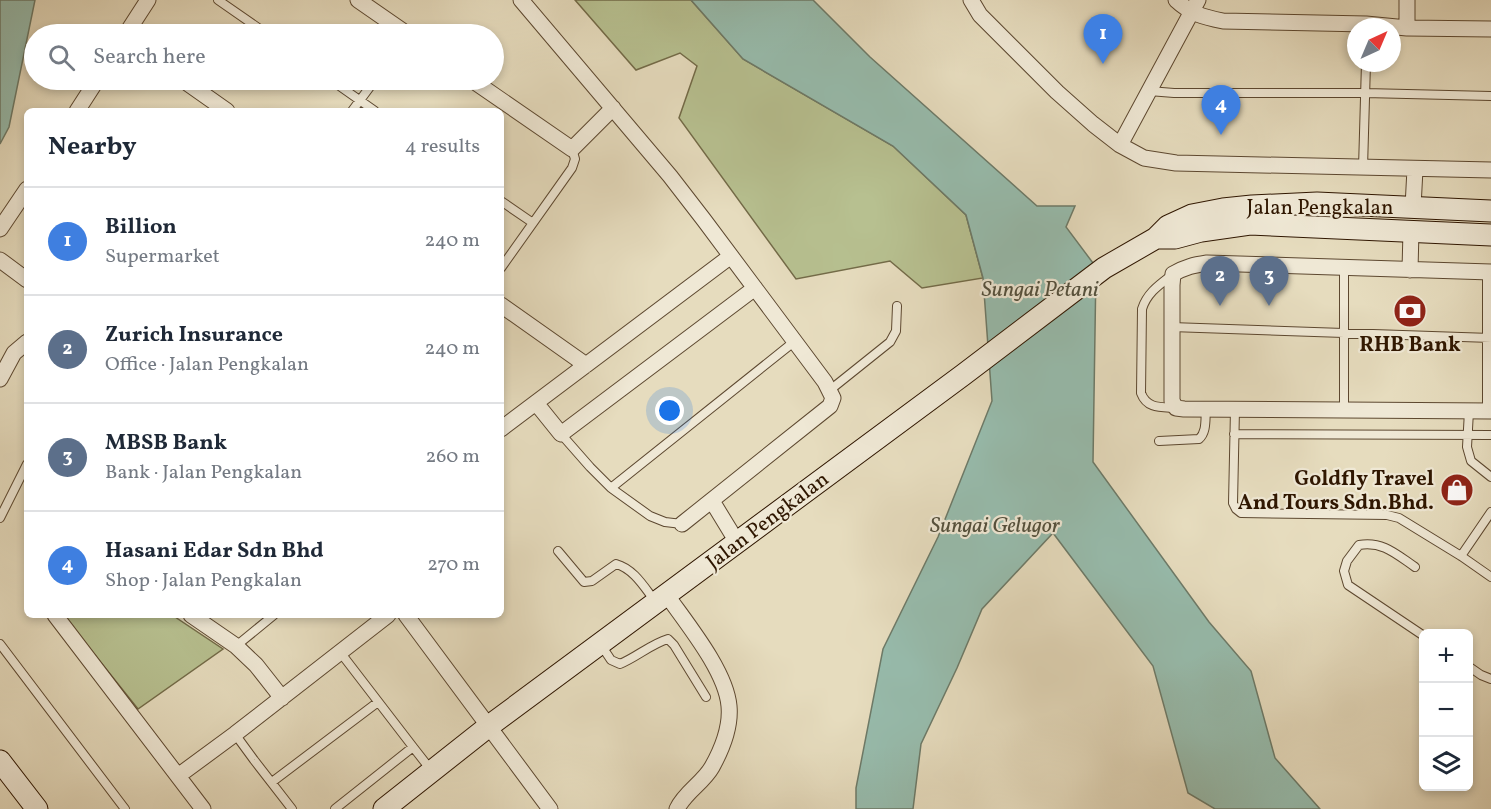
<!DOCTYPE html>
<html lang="en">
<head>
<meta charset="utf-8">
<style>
	:root { --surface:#fff; --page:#f2f2f3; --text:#1f2937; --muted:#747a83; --line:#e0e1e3; --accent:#8f2418 }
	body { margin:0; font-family:Vollkorn,serif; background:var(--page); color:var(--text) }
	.controls { position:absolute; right:18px; bottom:18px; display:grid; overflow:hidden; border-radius:9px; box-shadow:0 3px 9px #0003 }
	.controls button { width:54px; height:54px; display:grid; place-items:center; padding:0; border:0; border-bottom:2px solid var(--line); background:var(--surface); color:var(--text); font:30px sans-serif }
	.compass { position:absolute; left:1347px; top:18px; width:54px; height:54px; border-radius:50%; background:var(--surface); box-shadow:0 3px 9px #0003; rotate:44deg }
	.you { position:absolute; left:670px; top:411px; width:21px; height:21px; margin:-15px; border:4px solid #fff; border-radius:50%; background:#1a73e8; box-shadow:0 0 0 9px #1a73e833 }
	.badge { display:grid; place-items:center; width:39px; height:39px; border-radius:50%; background:var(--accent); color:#fff; font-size:20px; font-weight:700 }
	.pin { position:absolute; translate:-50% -50px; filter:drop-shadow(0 2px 3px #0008) }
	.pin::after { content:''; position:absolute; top:32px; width:21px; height:18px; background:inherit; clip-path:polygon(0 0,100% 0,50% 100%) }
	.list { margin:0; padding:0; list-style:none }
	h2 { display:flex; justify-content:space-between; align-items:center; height:78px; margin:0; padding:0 24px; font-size:26px }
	h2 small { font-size:20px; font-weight:400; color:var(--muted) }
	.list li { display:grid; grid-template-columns:39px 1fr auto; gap:18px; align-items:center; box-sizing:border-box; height:108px; padding:0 24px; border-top:2px solid var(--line) }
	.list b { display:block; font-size:22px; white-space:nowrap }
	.list p { margin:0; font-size:20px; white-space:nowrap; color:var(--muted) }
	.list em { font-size:20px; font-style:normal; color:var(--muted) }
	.icon { flex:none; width:33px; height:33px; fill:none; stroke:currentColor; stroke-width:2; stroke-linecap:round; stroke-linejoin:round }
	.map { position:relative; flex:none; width:1491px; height:809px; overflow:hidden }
	.search { position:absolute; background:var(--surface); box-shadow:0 3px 9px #0003; left:24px; top:24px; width:480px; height:66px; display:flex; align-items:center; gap:15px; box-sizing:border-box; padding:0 21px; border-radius:33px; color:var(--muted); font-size:22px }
	.panel { position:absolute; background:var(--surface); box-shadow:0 3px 9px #0003; left:24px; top:108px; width:480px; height:510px; border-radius:9px }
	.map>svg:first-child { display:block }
	.green { fill:#b7c090; stroke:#736b48; stroke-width:1.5 }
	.water { fill:#97bcad; stroke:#6d7a68; stroke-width:1.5 }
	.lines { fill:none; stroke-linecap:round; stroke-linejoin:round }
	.lane-casing { stroke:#5d4830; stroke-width:10 }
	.street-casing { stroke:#5d4830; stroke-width:17 }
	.secondary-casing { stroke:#2f1600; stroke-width:23 }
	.lane { stroke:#efe8d5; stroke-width:8 }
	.street { stroke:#efe8d5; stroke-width:15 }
	.secondary { stroke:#efe8d5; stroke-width:21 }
	.labels { text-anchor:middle; stroke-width:4.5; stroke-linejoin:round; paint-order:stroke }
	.street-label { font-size:21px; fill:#2f1600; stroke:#efe8d5 }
	.poi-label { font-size:21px; font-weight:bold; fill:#2f1600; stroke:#efe8d5 }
	.water-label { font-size:22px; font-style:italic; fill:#53503d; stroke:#efe8d5 }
</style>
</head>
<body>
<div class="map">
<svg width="1491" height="809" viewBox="0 0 1491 809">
	<rect width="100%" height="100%" fill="#e6dcbe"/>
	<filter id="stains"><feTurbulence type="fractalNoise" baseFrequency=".00333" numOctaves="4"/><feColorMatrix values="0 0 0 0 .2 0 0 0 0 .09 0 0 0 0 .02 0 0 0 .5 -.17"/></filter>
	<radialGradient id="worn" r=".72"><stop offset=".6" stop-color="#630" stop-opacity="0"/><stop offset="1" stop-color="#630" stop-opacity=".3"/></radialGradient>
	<!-- green -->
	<path class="green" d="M575,0H691L743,59L893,146L966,215L983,278L922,288L890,261L796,279L679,118L697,66L680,53L636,70Z
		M63,615H172L223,649L138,709Z"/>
	<!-- water -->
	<path class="water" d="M0,0H35L9,127L0,144Z
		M691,0H813L870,57L1037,206H1075L1066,227L1096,267L1093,462L1209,622L1251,671L1275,758L1320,809H1215L1188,793L1153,666L1053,533L982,609L957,668L921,744L913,809H856V788L883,649L938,537L992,401L983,278L966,215L893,146L743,59Z"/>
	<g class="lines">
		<!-- lane casing -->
		<g class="lane-casing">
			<path id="lane" d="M218,0L267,34
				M331,80L375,111
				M1149,91L1174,93H1365L1491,96
				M352,111L375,80
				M1363,168L1366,63
				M501,201L533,223
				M501,268L572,168L575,159L572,149
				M1172,275C1159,285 1147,293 1142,309L1141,393C1147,409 1161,407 1176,408
				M1171,327L1491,338
				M830,390L890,342L896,331L897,306
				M1235,409L1233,503L1236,509L1241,513L1387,515L1399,518L1461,556L1491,577
				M1344,409V267
				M1469,411L1467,447L1471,461L1491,477
				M1487,411V272
				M561,434L590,467L611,488L650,516L665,522L682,524
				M1234,434L1491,435
				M1159,441L1199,439C1207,432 1205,419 1206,409
				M611,488L795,341
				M0,518L27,464
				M558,551L584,582L592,581L616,564C634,569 644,587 655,601
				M1461,556L1491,512
				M1415,567C1396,554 1383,541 1359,545L1347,561L1344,571L1348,585L1424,636
				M0,644L125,809
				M601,645L611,660L620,664C637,657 651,644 668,639L674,645L706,697
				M236,646L274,615
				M340,652L413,747
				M1468,666L1481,675L1491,679
				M235,734L254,760L292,809
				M272,782L378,702
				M335,809L413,747L431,770"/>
		</g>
		<!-- street casing -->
		<g class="street-casing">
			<path id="street" d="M358,0L407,34
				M521,0L670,176L704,220L825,382L833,398L830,406L682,524
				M971,0L980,15L1057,92L1093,124L1120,145L1144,158L1176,163L1491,170
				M1176,0C1191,14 1203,17 1223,21L1366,24L1407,28L1491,29
				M1407,28V0
				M126,34L148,0
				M183,80L227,111
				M472,80L572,149L613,108
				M77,111L97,80
				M1120,145L1198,0
				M1413,207L1415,169
				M0,229L27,189
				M0,260L27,280
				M1410,270L1411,231
				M1491,272L1207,263C1194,265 1185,267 1173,274L1172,285V401L1176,408L1184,409L1491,411
				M501,305L586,365
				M0,379L14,353L27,342
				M536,403L561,434L755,288
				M501,429L731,256
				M712,501L737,542
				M666,594C687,624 726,671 729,706C731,727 722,749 712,767C703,783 685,792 677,809
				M55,615L203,809
				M191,615L236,646L256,665L282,698
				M406,615L550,809
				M178,776L235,734L388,615"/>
		</g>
		<!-- secondary casing -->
		<g class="secondary-casing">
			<path id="secondary" d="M1157,238H1175L1201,231L1250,224L1491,235
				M0,761L37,809
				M384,809L489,726L963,375L1104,268L1156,238L1168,226L1192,215L1223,209L1252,206L1317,203L1491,211"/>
		</g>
		<!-- lane -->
		<use href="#lane" class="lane"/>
		<!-- street -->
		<use href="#street" class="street"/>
		<!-- secondary -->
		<use href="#secondary" class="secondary"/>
	</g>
	<!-- icons -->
	<defs>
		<g id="bank-disc" transform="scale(1.725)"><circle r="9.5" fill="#8f2418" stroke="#efe8d5"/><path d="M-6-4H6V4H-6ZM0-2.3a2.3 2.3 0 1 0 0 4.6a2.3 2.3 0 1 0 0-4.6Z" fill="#fff"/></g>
		<g id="shop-disc" transform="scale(1.725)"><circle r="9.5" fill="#8f2418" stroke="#efe8d5"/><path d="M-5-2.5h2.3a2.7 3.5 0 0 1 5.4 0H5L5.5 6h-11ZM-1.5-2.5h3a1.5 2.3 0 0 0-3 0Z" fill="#fff"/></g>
	</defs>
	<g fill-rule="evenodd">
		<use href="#bank-disc" x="1410" y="311"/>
		<use href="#shop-disc" x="1457" y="490"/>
	</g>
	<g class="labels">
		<!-- street labels -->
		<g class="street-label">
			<text x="1320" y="214">Jalan Pengkalan</text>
			<text transform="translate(767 520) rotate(-37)" y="7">Jalan Pengkalan</text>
		</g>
		<!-- poi labels -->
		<g class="poi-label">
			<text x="1410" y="351">RHB Bank</text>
			<text x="1434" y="485" text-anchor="end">Goldfly Travel<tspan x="1434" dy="24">And Tours Sdn.Bhd.</tspan></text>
		</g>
		<!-- water labels -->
		<g class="water-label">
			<text x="1040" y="296">Sungai Petani</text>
			<text x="995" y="532">Sungai Gelugor</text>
		</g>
	</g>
	<rect width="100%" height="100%" filter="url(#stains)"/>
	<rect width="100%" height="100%" fill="url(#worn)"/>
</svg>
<div class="controls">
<button>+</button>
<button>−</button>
<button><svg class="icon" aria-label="layers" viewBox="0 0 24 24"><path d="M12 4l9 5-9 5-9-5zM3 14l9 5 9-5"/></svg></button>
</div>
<svg class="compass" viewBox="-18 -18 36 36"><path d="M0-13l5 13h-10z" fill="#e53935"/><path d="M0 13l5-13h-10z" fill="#747a83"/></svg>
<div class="you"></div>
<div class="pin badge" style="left:1103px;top:64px;background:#3f7fe0">1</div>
<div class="pin badge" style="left:1220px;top:306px;background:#5c6f8a">2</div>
<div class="pin badge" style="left:1269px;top:306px;background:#5c6f8a">3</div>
<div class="pin badge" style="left:1221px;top:135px;background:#3f7fe0">4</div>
<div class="search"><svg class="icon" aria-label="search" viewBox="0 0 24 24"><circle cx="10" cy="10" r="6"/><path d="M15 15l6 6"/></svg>Search here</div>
<section class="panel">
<h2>Nearby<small>4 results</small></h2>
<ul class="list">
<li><span class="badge" style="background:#3f7fe0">1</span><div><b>Billion</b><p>Supermarket</p></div><em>240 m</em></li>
<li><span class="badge" style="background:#5c6f8a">2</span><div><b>Zurich Insurance</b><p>Office · Jalan Pengkalan</p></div><em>240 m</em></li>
<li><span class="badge" style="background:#5c6f8a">3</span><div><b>MBSB Bank</b><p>Bank · Jalan Pengkalan</p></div><em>260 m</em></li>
<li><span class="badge" style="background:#3f7fe0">4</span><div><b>Hasani Edar Sdn Bhd</b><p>Shop · Jalan Pengkalan</p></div><em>270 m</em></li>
</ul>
</section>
</div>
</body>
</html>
